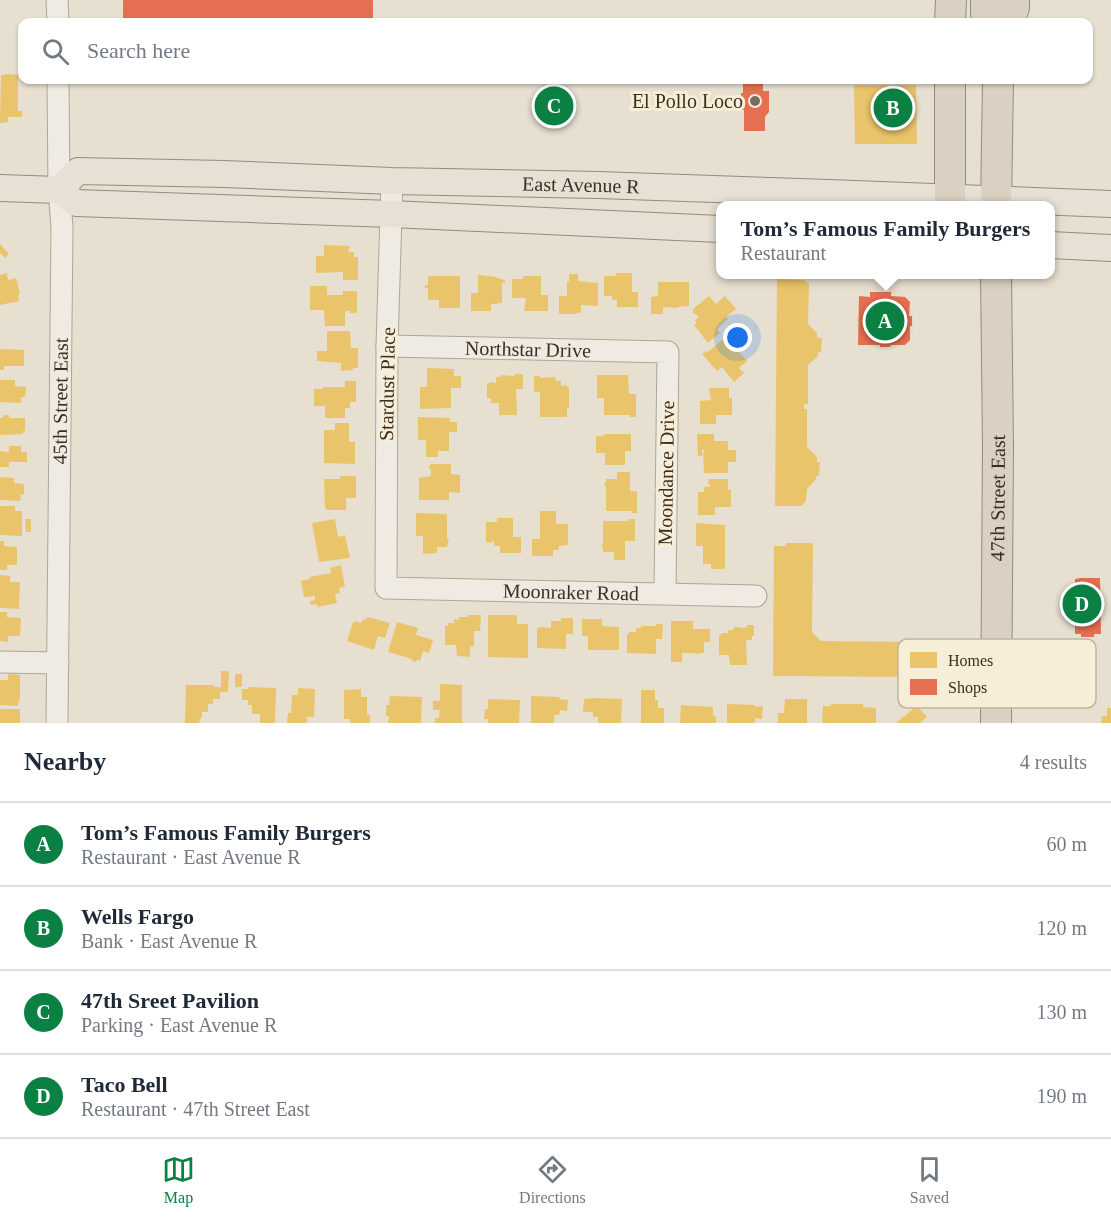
<!DOCTYPE html>
<html lang="en">
<head>
<meta charset="utf-8">
<style>
	:root { --surface:#fff; --page:#f6f6f7; --text:#1f2937; --muted:#747a83; --line:#e0e1e3; --accent:#0b8043 }
	body { margin:0; font-family:Georgia,serif; background:var(--page); color:var(--text) }
	.you { position:absolute; left:738px; top:338px; width:21px; height:21px; margin:-15px; border:4px solid #fff; border-radius:50%; background:#1a73e8; box-shadow:0 0 0 9px #1a73e833 }
	.badge { display:grid; place-items:center; width:39px; height:39px; border-radius:50%; background:var(--accent); color:#fff; font-size:20px; font-weight:700 }
	.pin { position:absolute; translate:-50% -50%; border:3px solid #fff; box-shadow:0 2px 6px #0006 }
	.popup { position:absolute; left:716px; top:201px; width:339px; height:78px; box-sizing:border-box; display:grid; place-content:center; border-radius:12px; background:var(--surface); filter:drop-shadow(0 2px 4px #0005); font-size:20px; white-space:nowrap; color:var(--muted) }
	.popup b { font-size:22px; color:var(--text) }
	.popup::after { content:''; position:absolute; left:50%; top:100%; margin-left:-12px; border:12px solid transparent; border-top-color:var(--surface) }
	.list { margin:0; padding:0; list-style:none }
	h2 { display:flex; justify-content:space-between; align-items:center; height:78px; margin:0; padding:0 24px; font-size:26px }
	h2 small { font-size:20px; font-weight:400; color:var(--muted) }
	.list li { display:grid; grid-template-columns:39px 1fr auto; gap:18px; align-items:center; box-sizing:border-box; height:84px; padding:0 24px; border-top:2px solid var(--line) }
	.list b { display:block; font-size:22px; white-space:nowrap }
	.list p { margin:0; font-size:20px; white-space:nowrap; color:var(--muted) }
	.list em { font-size:20px; font-style:normal; color:var(--muted) }
	.icon { flex:none; width:33px; height:33px; fill:none; stroke:currentColor; stroke-width:2; stroke-linecap:round; stroke-linejoin:round }
	.map { position:relative; flex:none; width:1111px; height:723px; overflow:hidden }
	.search { position:absolute; background:var(--surface); box-shadow:0 2px 4px #0004; left:18px; right:18px; top:18px; height:66px; display:flex; align-items:center; gap:15px; box-sizing:border-box; padding:0 21px; border-radius:12px; color:var(--muted); font-size:22px }
	.sheet { height:414px; background:var(--surface) }
	nav { display:flex; justify-content:space-around; align-items:center; box-sizing:border-box; height:84px; border-top:2px solid var(--line); background:var(--surface); font-size:16px; color:var(--muted) }
	nav a { display:grid; justify-items:center; gap:3px }
	nav .on { color:var(--accent) }
	.map>svg:first-child { display:block }
	.homes { fill:#e9c46a }
	.shops { fill:#e76f51 }
	.lines { fill:none; stroke-linecap:round; stroke-linejoin:round }
	.minor-casing { stroke:#ada599; stroke-width:23 }
	.major-casing { stroke:#928b80; stroke-width:28 }
	.highway-casing { stroke:#928b80; stroke-width:32 }
	.minor { stroke:#efebe3; stroke-width:21 }
	.major { stroke:#e6e1d4; stroke-width:26 }
	.highway { stroke:#dad1c2; stroke-width:30 }
	.poi-dot { fill:#786c5e; stroke:#f7eed8; stroke-width:2 }
	.labels { text-anchor:middle; stroke-width:6; stroke-linejoin:round; paint-order:stroke }
	.poi-label { font-size:20px; fill:#3d2e20; stroke:#f7eed8; text-anchor:end }
	.street-label { font-size:20px; fill:#3d2e20; stroke:#f7eed8 }
	.key { fill:#f7eed8; stroke:#bfb4a1; stroke-width:1.5 }
	.key-label { font-size:16px; fill:#3d2e20 }
</style>
</head>
<body>
<div class="map">
<svg width="1111" height="723" viewBox="0 0 1111 723">
	<rect width="100%" height="100%" fill="#e7e0d1"/>
	<!-- homes -->
	<path class="homes" d="M7,74L18,75V111H22V117H8V122L0,123L1,75Z
		M854,85H916L917,144H855Z
		M0,244L9,254L5,258L0,253Z
		M324,245L350,246L348,252H354V257H358V280H343V272L316,273V256H324Z
		M7,273L8,280L16,278L20,294L18,295L19,301L0,305V275Z
		M616,273H632V292H638V307H617V300H612V296H604V276H616Z
		M569,274H578V281L598,283V306L581,305V313H576V314H559V296H567V282H569Z
		M478,275L497,277V278L505,280V283H502V303L492,304L491,305V311H471V293H478Z
		M428,276H460V308H439V300H428V288H425V285H428Z
		M523,276H541V295H548V311H524L526,298H512V279H523Z
		M777,279L804,280L809,284L808,324L817,333V338H822L821,352H818V356L808,365V404H804V409H807V447L817,457V462H820L819,476H816V479L807,489L806,501L801,506H775Z
		M658,282H689V306L677,307V308L663,307V314H651V297L658,296Z
		M310,286H327V295H343V291H357V313H350V311H345V326H325L324,310H310Z
		M709,296L716,304L725,296L736,309L726,317L728,319L717,329L720,333L708,343L694,325L697,323L695,320L699,317L692,312L694,311L693,309Z
		M736,328L744,339L735,347L747,361L739,368L744,373L734,382L722,367L717,371L702,354L707,351L708,352Z
		M327,331H350L351,348H358V368H353V370L341,371V363L317,361V351H327Z
		M0,349L24,350V366H4V370H0Z
		M427,368L454,369V376H461V388H451V408L420,409V387H427Z
		M515,374H523V389H516L517,415H499V403H491V398H487V384H489V382L496,383V377H501V375L514,376Z
		M597,375H628L629,394H636V417H630V415H604V398H597Z
		M534,376H540V378L555,377L556,381H561V386L567,385V387H569V408H567V417H540V392H534Z
		M0,380H15V386L26,387L25,397H21V403L0,402Z
		M345,381H356V402H350V408H345V418H325V406H314V389H323V387H345Z
		M711,388H729V398H732V415H716V424H700V401L711,400L709,389Z
		M3,415H9V418H25V431H23V434L0,435V418H3Z
		M418,417L450,418V422H457V432H449V451H438V457H426V440H418Z
		M335,423H349V442H355V464L324,463V430H335Z
		M604,434H631V451H625V465H605V453H596V436H604Z
		M697,434H714V441H728V450H736V462H728V473H704L703,453H704V450H702V456H698Z
		M9,446H21V452H27V462H9V467H0V451L9,452Z
		M431,464H451V474L460,475V493L449,492V500H419V478L431,476V469H429V466Z
		M617,472H630V491H637V513H632V511H606V488L604,484L606,482V479H617Z
		M340,476H356V498H346V510H327L325,508L324,479H340Z
		M0,477L14,478V483L24,484V495L21,494L20,501L0,500Z
		M709,479H728V490H731V507H715V515H698V492H704V487H710V484H708Z
		M0,506H15V511H22V536L0,535Z
		M540,511H556V524H568V545L559,546V550H553V556H532V539H540Z
		M416,513L447,514V538L449,540L447,547H437V553L423,554V536H416Z
		M497,518H513V537H521V553H500V546H494V541H492V543L486,542V522H497Z
		M25,519H31V532H26Z
		M335,519L338,537L345,535L350,558L319,562L312,523Z
		M629,519H635V541H625V560H614V552H603V549L602,548V545L603,544V521H629Z
		M696,523L725,525V569H711V564H703V546H696Z
		M0,541H4V546L17,547V565H7V570H0Z
		M786,543H813L812,632L821,641L919,642L923,647V677L773,676L774,546H786Z
		M341,565L345,587L339,588L340,593L335,594L337,603L317,607V604L311,605L310,601L315,600V596L304,597L301,581L310,579V577L331,573L330,568Z
		M0,575L10,576V582H20L19,609L0,608Z
		M0,612H7V617L21,618L20,636H8V642L0,641Z
		M468,615H481L480,631H474V646H470V657L457,656L456,645H445V626H448V623H454V619L459,620V617H468Z
		M488,615H517V624H528V658L488,657Z
		M367,617L390,623L385,638L378,636L374,650L347,641L353,622L354,623L355,621L361,623L363,619L366,620Z
		M561,618H573V634H566V649L537,648V628H539V627L551,628V621H561Z
		M582,619H602V626L619,627V650H588V636H582Z
		M671,621H693V629H710V642H704V653H700L699,654L694,653H682V662H671Z
		M397,622L418,628L416,635L433,640L429,653L423,651L420,661L417,660L416,662L412,661V659L388,652Z
		M656,624H663L662,639H656V654L627,653V634H629V632H636V628H641V626H656Z
		M747,625H754V636H752V640H746L747,665H730L729,655H719V635H721V633H728V630H733L734,627L743,628L747,627Z
		M221,671H229L228,692H220V699H213V704H208V712H202V717H201L199,723H185L186,685H214V687H221Z
		M8,674L20,675V699H19L18,706L0,705V680H8Z
		M235,674H242V687H235Z
		M440,684L462,685V723H435V718H439L440,710H433V701H440Z
		M248,687L276,688L275,723H260V714H252V705H248V700H242V689H248Z
		M298,688L315,689L314,717H307V723H287L288,713H291L292,695H298Z
		M361,689V697H367V715H370V723H350V719H344V690Z
		M641,690H655V700H658V708H664V723H641Z
		M390,696L422,697L421,723H388L389,716H386V705H389Z
		M531,696L560,697L559,699L568,700L567,711L560,710L559,715H554V723H531Z
		M594,698L622,699L621,723H598V717H593V712H583L584,699Z
		M488,699L520,700L519,723H488V719H484L485,709H488Z
		M785,699H807V723H778V713H784Z
		M727,704L755,705V707L763,706L762,719L755,718V723H727Z
		M831,704H863V707L876,708V723H822L823,706H831Z
		M681,705L713,707V716L716,717V723H680Z
		M917,706L927,717L920,723H896Z
		M1107,708H1111V723H1101L1102,716H1107Z
		M0,709H20V723H0Z"/>
	<!-- shops -->
	<path class="shops" d="M123,0H373V22H123Z
		M161,80H364V82H161Z
		M743,80H763V91H769V112L765,117V131H744V110H741V93H743Z
		M870,292H891V296L905,297L910,302L909,316H912V326H910V340L905,345H891L890,347H880V345H858L859,296L870,297Z
		M1081,578H1100L1101,634H1094V637H1081V634H1075V610H1063V598H1075V579Z"/>
	<g class="lines">
		<!-- minor casing -->
		<g class="minor-casing">
			<g id="minor">
				<path d="M57,0L58,22"/>
				<path id="s1" d="M392,181L387,346L386,588L756,596"/>
				<path id="s2" d="M387,346L668,352L665,593"/>
				<path d="M0,662L58,663"/>
				<path id="s3" d="M57,723L62,227L59,190L58,80"/>
			</g>
		</g>
		<!-- major casing -->
		<g class="major-casing">
			<g id="major">
				<path d="M0,188L59,190L76,203L391,214L720,229"/>
				<path id="s4" d="M59,190L78,171L224,174L392,181L599,185L829,193L1111,204"/>
				<path d="M1050,245L1111,248"/>
			</g>
		</g>
		<!-- highway casing -->
		<g class="highway-casing">
			<g id="highway">
				<path d="M986,0V13L990,22"/>
				<path d="M950,22L951,0"/>
				<path d="M1008,22L1014,8V0"/>
				<path d="M950,80V197"/>
				<path d="M996,206L998,80"/>
				<path id="s5" d="M996,723L998,447L996,274"/>
			</g>
		</g>
		<!-- minor -->
		<use href="#minor" class="minor"/>
		<!-- major -->
		<use href="#major" class="major"/>
		<!-- highway -->
		<use href="#highway" class="highway"/>
	</g>
	<!-- markers -->
	<circle class="poi-dot" cx="755" cy="101" r="6"/>
	<g class="labels">
		<!-- poi labels -->
		<g class="poi-label">
			<text x="743" y="108">El Pollo Loco</text>
		</g>
		<!-- street labels -->
		<g class="street-label">
			<text dy="7" stroke="none"><textPath href="#s4" startOffset="530">East Avenue R</textPath></text>
			<text dy="7" stroke="none"><textPath href="#s2" startOffset="141">Northstar Drive</textPath></text>
			<text transform="translate(387 384) rotate(-89)" y="7">Stardust Place</text>
			<text dy="7" stroke="none"><textPath href="#s3" startOffset="322">45th Street East</textPath></text>
			<text transform="translate(666 473) rotate(-89)" y="7">Moondance Drive</text>
			<text dy="7" stroke="none"><textPath href="#s5" startOffset="225">47th Street East</textPath></text>
			<text dy="7" stroke="none"><textPath href="#s1" startOffset="592">Moonraker Road</textPath></text>
		</g>
	</g>
	<!-- legend -->
	<rect x="898" y="639" width="198" height="69" rx="9" class="key"/>
	<rect x="910" y="652" width="27" height="16" fill="#e9c46a"/>
	<rect x="910" y="679" width="27" height="16" fill="#e76f51"/>
	<g class="key-label">
		<text x="948" y="666">Homes</text>
		<text x="948" y="693">Shops</text>
	</g>
</svg>
<div class="you"></div>
<div class="pin badge" style="left:885px;top:321px">A</div>
<div class="popup"><b>Tom’s Famous Family Burgers</b>Restaurant</div>
<div class="pin badge" style="left:893px;top:108px">B</div>
<div class="pin badge" style="left:554px;top:106px">C</div>
<div class="pin badge" style="left:1082px;top:604px">D</div>
<div class="search"><svg class="icon" aria-label="search" viewBox="0 0 24 24"><circle cx="10" cy="10" r="6"/><path d="M15 15l6 6"/></svg>Search here</div>
</div>
<section class="sheet">
<h2>Nearby<small>4 results</small></h2>
<ul class="list">
<li><span class="badge">A</span><div><b>Tom’s Famous Family Burgers</b><p>Restaurant · East Avenue R</p></div><em>60 m</em></li>
<li><span class="badge">B</span><div><b>Wells Fargo</b><p>Bank · East Avenue R</p></div><em>120 m</em></li>
<li><span class="badge">C</span><div><b>47th Sreet Pavilion</b><p>Parking · East Avenue R</p></div><em>130 m</em></li>
<li><span class="badge">D</span><div><b>Taco Bell</b><p>Restaurant · 47th Street East</p></div><em>190 m</em></li>
</ul>
</section>
<nav>
<a class="on"><svg class="icon" aria-label="map" viewBox="0 0 24 24"><path d="M3 6l6-2 6 2 6-2v14l-6 2-6-2-6 2zM9 4v14M15 6v14"/></svg>Map</a>
<a><svg class="icon" aria-label="directions" viewBox="0 0 24 24"><path d="M12 3l9 9-9 9-9-9zM9 14v-3h6M13 9l2 2-2 2"/></svg>Directions</a>
<a><svg class="icon" aria-label="saved" viewBox="0 0 24 24"><path d="M7 4h10v16l-5-4-5 4z"/></svg>Saved</a>
</nav>
</body>
</html>
